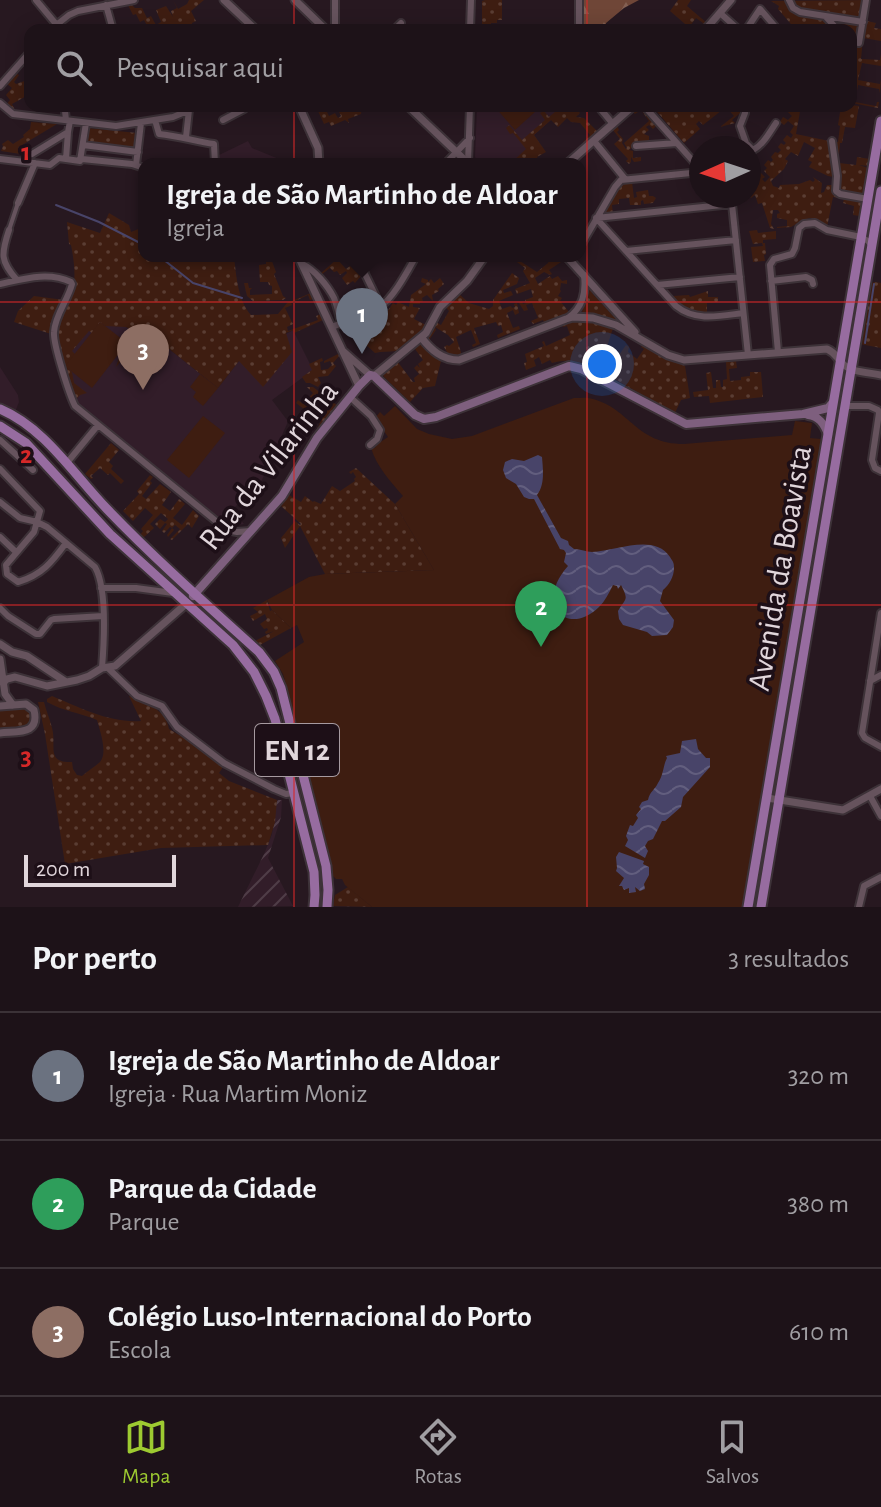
<!DOCTYPE html>
<html lang="pt">
<head>
<meta charset="utf-8">
<style>
	:root { --surface:#1d1218; --page:#2a2025; --text:#f1f3f6; --muted:#a09ea2; --line:#3b3237; --accent:#9dca31 }
	body { margin:0; font-family:"Alegreya Sans",sans-serif; background:var(--page); color:var(--text) }
	.compass { position:absolute; left:689px; top:136px; width:72px; height:72px; border-radius:50%; background:var(--surface); box-shadow:0 4px 20px #0003; rotate:267deg }
	.scale { position:absolute; left:24px; bottom:20px; width:152px; box-sizing:border-box; padding-left:8px; border:4px solid #e1d6db; border-top:0; font-size:22px; line-height:28px; white-space:nowrap; color:#e1d6db; -webkit-text-stroke:6px #1d0f17; paint-order:stroke }
	.you { position:absolute; left:602px; top:364px; width:28px; height:28px; margin:-20px; border:6px solid #fff; border-radius:50%; background:#1a73e8; box-shadow:0 0 0 12px #1a73e833 }
	.badge { display:grid; place-items:center; width:52px; height:52px; border-radius:50%; background:var(--accent); color:#fff; font-size:26px; font-weight:700 }
	.pin { position:absolute; translate:-50% -66px; filter:drop-shadow(0 2px 4px #0008) }
	.pin::after { content:''; position:absolute; top:42px; width:28px; height:24px; background:inherit; clip-path:polygon(0 0,100% 0,50% 100%) }
	.popup { position:absolute; left:138px; top:158px; width:448px; height:104px; box-sizing:border-box; display:grid; place-content:center; border-radius:16px; background:var(--surface); filter:drop-shadow(0 2px 6px #0005); font-size:26px; white-space:nowrap; color:var(--muted) }
	.popup b { font-size:30px; color:var(--text) }
	.popup::after { content:''; position:absolute; left:50%; top:100%; margin-left:-16px; border:16px solid transparent; border-top-color:var(--surface) }
	.list { margin:0; padding:0; list-style:none }
	h2 { display:flex; justify-content:space-between; align-items:center; height:104px; margin:0; padding:0 32px; font-size:34px }
	h2 small { font-size:26px; font-weight:400; color:var(--muted) }
	.list li { display:grid; grid-template-columns:52px 1fr auto; gap:24px; align-items:center; box-sizing:border-box; height:128px; padding:0 32px; border-top:2px solid var(--line) }
	.list b { display:block; font-size:30px; white-space:nowrap }
	.list p { margin:0; font-size:26px; white-space:nowrap; color:var(--muted) }
	.list em { font-size:26px; font-style:normal; color:var(--muted) }
	.icon { flex:none; width:44px; height:44px; fill:none; stroke:currentColor; stroke-width:2; stroke-linecap:round; stroke-linejoin:round }
	.map { position:relative; flex:none; width:881px; height:907px; overflow:hidden }
	.search { position:absolute; background:var(--surface); box-shadow:0 4px 20px #0003; left:24px; right:24px; top:24px; height:88px; display:flex; align-items:center; gap:20px; box-sizing:border-box; padding:0 28px; border-radius:16px; color:var(--muted); font-size:30px }
	.sheet { height:488px; background:var(--surface) }
	nav { display:flex; justify-content:space-around; align-items:center; box-sizing:border-box; height:112px; border-top:2px solid var(--line); background:var(--surface); font-size:22px; color:var(--muted) }
	nav a { display:grid; justify-items:center; gap:4px }
	nav .on { color:var(--accent) }
	.map>svg:first-child { display:block }
	.built { fill:#321d29 }
	.industrial { fill:url(#industrial-furrows) }
	.grass { fill:url(#grass-dots) }
	.forest { fill:url(#forest-firs) }
	.park { fill:#3e1d11 }
	.water { fill:url(#water-waves) }
	.lines { fill:none; stroke-linecap:round; stroke-linejoin:round }
	.stream { stroke:#484469; stroke-width:2 }
	.pedestrian-casing { stroke:#3d3238; stroke-width:8 }
	.minor-casing { stroke:#3d3238; stroke-width:10 }
	.tertiary-casing { stroke:#3d3238; stroke-width:11 }
	.secondary-casing { stroke:#3d3238; stroke-width:12 }
	.primary-casing { stroke:#3d3238; stroke-width:13 }
	.pedestrian { stroke:#66535d; stroke-width:4 }
	.minor { stroke:#66535d; stroke-width:6 }
	.tertiary { stroke:#66535d; stroke-width:7 }
	.secondary { stroke:#7e5f7e; stroke-width:8 }
	.primary { stroke:#976ca0; stroke-width:9 }
	.grid { fill:none; stroke:#d62828; stroke-width:2; stroke-opacity:0.55 }
	.labels { text-anchor:middle; stroke-width:7; stroke-linejoin:round; paint-order:stroke }
	.shield { fill:#1d0f17; stroke:#a69aa0; stroke-width:2 }
	.shield-label { font-size:30px; font-weight:bold; fill:#e1d6db }
	.street-label { font-size:32px; fill:#e1d6db; stroke:#1d0f17 }
	.grid-label { font-size:26px; text-anchor:middle; font-weight:bold; fill:#d62828; stroke:#1d0f17; stroke-width:7; stroke-linejoin:round; paint-order:stroke }
</style>
</head>
<body>
<div class="map">
<svg width="881" height="907" viewBox="0 0 881 907">
	<defs>
		<pattern id="industrial-furrows" width="10" height="10" patternUnits="userSpaceOnUse" patternTransform="scale(2)"><rect width="10" height="10" fill="#321d29"/><path d="M-1 1l2-2M0 10L10 0M9 11l2-2" fill="none" stroke="#4f3d47"/></pattern>
		<pattern id="grass-dots" width="8" height="8" patternUnits="userSpaceOnUse" patternTransform="scale(2)"><rect width="8" height="8" fill="#3e1d11"/><path d="M2 2h.1M6 6h.1" fill="none" stroke="#5a3d33" stroke-width="1.8" stroke-linecap="round"/></pattern>
		<pattern id="forest-firs" width="22" height="20" patternUnits="userSpaceOnUse" patternTransform="scale(2)"><rect width="22" height="20" fill="#6f4637"/><path d="M5 1l3.5 6h-7zM16 11l3.5 6h-7z" fill="#836053"/></pattern>
		<pattern id="water-waves" width="16" height="10" patternUnits="userSpaceOnUse" patternTransform="scale(2)"><rect width="16" height="10" fill="#484469"/><path d="M0 5q4-4 8 0t8 0" fill="none" stroke="#625e7e"/></pattern>
	</defs>
	<rect width="100%" height="100%" fill="#271820"/>
	<!-- built -->
	<path class="built" d="M477,106H567L534,135L538,141L518,164H479L475,157Z
		M248,141L252,148L291,164H217V156Z
		M98,315L159,341L218,388L239,361L293,330L313,370L272,400L287,420V424L262,480L232,510L244,524L232,526L226,524L75,400L62,358Z
		M0,367L18,395L19,402L15,412L0,406Z"/>
	<!-- industrial -->
	<path class="industrial" d="M277,800H282L281,817L268,858L293,906L238,907L265,852L272,834Z"/>
	<!-- grass -->
	<path class="grass" d="M173,0L178,9L187,4L189,0H204L191,11L196,21L192,23V25L179,30H156L154,27L149,29L144,20L140,22L136,14L133,15L128,5H132L135,8H142L147,18L151,16L156,25L161,22L156,10L166,6L173,17L171,11L177,8Z
		M485,0H502V20H497V23H491V26H487V28H482V1Z
		M678,0H691L687,6L708,24L704,28L702,26L703,23L696,18L690,26L694,30H692L670,11Z
		M869,0L865,26L867,21L876,23L874,28L881,29V41L863,38L861,59L880,60L881,54V66L862,63L858,80L880,84L881,80L880,93L879,89L858,85L855,102L876,106L877,102H879L878,108L852,103L856,78H854L851,97V30H796L778,9L779,6L771,1Z
		M14,72L19,75L14,82L16,84L30,79V94L12,104L16,112L6,105L10,100L6,95L12,88L6,83Z
		M851,105L859,106L855,128L845,127L842,143H840L839,154H837L835,142H838L840,126L838,125L841,106Z
		M336,106H386L362,107L361,114L348,119L349,123L345,120L331,126L329,122L324,124L318,111L325,108L329,116L335,113L338,118L341,116Z
		M562,106H576L575,107L580,113L576,117L584,118L599,133L586,145L583,142L590,135L580,123L571,122L567,118L558,127L551,120L534,135L546,152L537,157L539,162L537,164H510L526,149L513,133L510,134L506,128L509,125L522,140L545,120L540,113L544,111L549,117Z
		M640,106L658,124L653,129L649,125L646,127L649,130L644,134L649,136V143L636,144L629,150L633,151V158L641,157V161L634,162L631,157V162L629,164L626,161L628,159L614,144L620,139L613,130L617,126L619,130L617,132L623,139L622,143L626,149L627,148L624,143L649,121L641,110L635,114L633,112Z
		M652,106H743L742,115L739,114L732,120L735,123L720,127L734,116L726,107L703,125L699,121L696,124L700,129L684,143Z
		M789,106H801L796,134L829,141L834,177L828,176L809,167L812,162L808,160L815,148L804,142L798,156L791,152L785,159L788,161L784,169L771,181L773,186L779,188L780,185L799,184L810,180L813,182L815,180L813,177L822,183L821,193L824,192L827,185H833L835,195L862,203L860,216L853,215L854,206L843,203L844,199L833,197L827,227L819,220L810,218L803,220L791,227L777,228V227L787,226V220L777,218V214L780,213L778,210H773L771,224L774,229L770,228L762,203L758,204L755,195L751,198L749,195V184L755,189L759,183L753,179L756,174L754,172L751,174L749,172V168L752,164L765,177L762,179L765,182L770,177L764,171L767,168L764,165L768,160L771,162L773,160L771,157L775,152L778,153L781,150L778,147L781,143L784,145L786,143L783,140L787,135L791,138L793,135L790,132L794,126L788,121L784,125L780,122L783,117L788,120L792,116L787,111L790,108Z
		M31,122L57,124L22,145L27,155L1,151L3,146L2,144L8,140L13,144L24,137L23,135L30,129Z
		M88,128L137,133L136,150L88,144L85,142Z
		M857,157L870,159L868,166L859,165L868,168L863,195L840,192L838,189L840,182L839,163L856,165Z
		M632,182L634,198L637,197L636,192L648,190L649,196H653L656,198L653,203L644,204L643,200L641,201V205H630L629,198L619,199V204L612,205L613,215L604,214C610,201 616,184 632,182Z
		M109,213L129,225L131,232L141,228L144,233V256H234C236,275 238,301 251,315L278,314L287,303L311,293L313,299L310,300L308,295L291,303L292,305L285,308L293,324L287,327L288,331L318,320L316,316L321,314L323,320L294,333L293,330L286,333L292,352L263,387L239,361L218,388L159,341L143,335L116,367L122,349L136,332L126,327L105,326L100,322L92,333L89,331L72,351L75,354L66,366L72,372L74,383L87,393L80,395L75,400L69,386L53,332C59,320 66,308 71,296C77,281 74,260 71,245L69,244L67,222L100,233Z
		M757,230L758,233L776,231V239L763,240V243H765L766,254L764,255L765,261L753,262L751,247L763,246L762,243L753,244L749,231Z
		M266,256H270L276,272L274,274L283,296L286,298L283,300L253,301L247,296L244,283H248L249,288H252L250,290V295L272,294V286L269,285L268,282H260L259,265L266,264Z
		M509,256H512L537,272L548,263L551,256H560L564,260L549,270L552,274L550,275L544,272L535,278L538,284L550,276L552,279L558,276L562,281L567,280V284L561,283L560,290L561,291L558,296L562,298L560,301L569,312L545,324L543,320L533,324L531,321L538,318L532,303L526,305L528,310L524,311L519,303L522,302L523,304L526,303L525,300L533,297L531,289L517,294L515,289L530,283L523,271L525,268Z
		M350,257L352,261L356,260L361,276L355,283L353,281L347,285L342,278L347,273L346,271L340,275L337,271L334,272L330,268L321,275L320,274L337,259L346,269L350,266Z
		M512,273L519,278L517,284L503,290L504,293L511,291L513,295L499,301L502,309L511,306L512,308L515,307L514,304L517,303L519,313L515,315L513,310L507,313L513,328L519,326L520,329L498,338L497,335L503,332L501,325L498,326L496,322L474,328L480,344L473,347L472,345L476,343L471,330L456,337L461,352V357L443,355L447,352L444,347L447,345L449,346L454,342L448,335L435,327L436,330L429,340L427,338L436,318V322L441,325L449,311L444,305L458,293L469,303L489,309L493,306V300Z
		M422,278L428,280V282L431,279L434,283L440,278L444,284L438,289L439,291L432,295L433,301L427,295L422,298L423,301L420,302V304H413V307L420,308L414,319L426,325C421,335 407,349 396,351C389,352 382,351 375,353L356,336L354,332L359,331L358,324L380,314L384,316L393,303L396,305L398,302L409,307L411,295L426,284L421,282Z
		M875,282L881,283V348L860,344L871,283Z
		M590,287L593,291L592,293L613,316L615,314L620,320L618,323L582,312Z
		M665,290H668L673,296L689,295L690,297L708,291V297H718V302L707,303V313C688,313 678,303 665,290Z
		M34,296L64,300L51,334L14,322L18,311Z
		M574,320L592,322L613,328L606,350L619,355L626,345L629,347L628,352L637,359L644,349L641,347L643,344L666,358L685,366L690,398L681,400L675,413L591,366C577,361 567,359 552,363L550,360L542,364L539,357L534,360L536,366L526,370L524,363L527,362L525,354L544,346L542,342L544,341L546,346L570,335L567,326L563,327L562,324Z
		M420,342L428,352L441,361L435,386L423,388L410,402L384,377L382,373L397,361L413,382H415L414,378L419,374L414,368L417,365L420,368L418,364L423,360L415,349Z
		M338,354L339,356L333,363L336,366L328,376L318,377L321,383L318,387L310,383H306L302,377L312,370L309,364L322,358L323,361L320,362L321,370L328,369L332,365L330,361L324,363V361Z
		M736,361L737,368L729,369L730,381L741,380V377L750,376V372H761L763,397L710,403L709,396L694,397L693,392L708,390L706,373L711,372L713,388H716V380H720L721,387H723V380L727,379L726,362Z
		M307,387H313L338,406L313,437C319,426 321,418 329,408L319,399L308,412L296,403L298,400L303,404L313,393Z
		M111,443L119,450L109,462L113,466L111,469L124,481L121,484L110,473L108,475L100,468L91,476L93,478L91,479L85,474Z
		M356,468L395,504L434,570L325,574L300,526L285,548L281,538L295,521L300,525L301,524L281,506L289,495L301,502L305,496L313,502L314,501L321,504L332,486L340,491L355,481L354,479L356,477L353,472L351,474L349,472Z
		M150,475L153,477L150,481L152,483L142,496L146,499L160,484L171,492L162,505L170,511L179,499L185,504L173,518L182,525L193,510L199,516L192,528L188,524L172,540L170,539L180,529L175,525L172,528L174,530L168,537L167,535L172,528L170,527L164,533L162,531L167,524L165,523L160,529L155,524L160,519L165,522L168,519L161,513L150,524L154,528L143,538L140,535L143,531L141,529L153,515L145,508L133,521L123,511L139,494L137,491Z
		M267,600L270,611L272,610L291,628L260,645L255,641L274,631L266,634L265,632L268,630L267,628L264,629L260,624L267,619L265,614L253,621L250,616L258,612L253,608Z
		M52,696C81,708 109,723 141,721L129,696C146,704 166,709 169,729L189,741L223,767L219,773L229,781L277,800L275,822L268,845L161,848L65,864L45,734L38,702H44C46,711 50,719 52,728C57,745 45,763 72,762L73,769L77,775L82,776C87,771 95,767 100,762C108,753 100,731 97,720C80,713 63,711 47,702V699Z
		M25,707L33,712L30,725L0,729V709Z
		M348,887L372,907L333,906L335,895Z"/>
	<!-- forest -->
	<path class="forest" d="M581,0H639L624,8L606,23V30H580Z"/>
	<!-- park -->
	<path class="park" d="M494,106H530L535,112L515,130Z
		M100,322L127,343L92,388L65,366Z
		M200,374L218,388L203,406L193,397L196,392L190,387Z
		M574,398C580,398 587,397 593,399C630,409 636,444 684,444L792,435L795,421L812,423L810,438L821,439L743,907H372L345,885L342,879H336L333,876L288,691L283,674L275,661L304,642L297,625L291,628L272,610L267,600L309,577L325,574L434,570L395,504L403,496C390,481 377,467 371,448H375L376,445L388,437L375,418L380,412L384,416L395,406L417,429L429,434L452,439L472,436Z
		M203,416L225,433L189,478L167,460Z"/>
	<!-- water -->
	<path class="water" d="M538,455L542,457C543,470 545,485 537,495L561,538L568,541L569,545L574,549C581,549 586,552 592,552C617,551 654,533 670,557C673,562 674,562 674,568C674,577 669,585 663,590L660,601L674,620L673,627L667,635L652,636L647,632L623,625L619,619L618,611C626,597 629,601 621,585L618,589L617,586L613,585C609,593 605,601 599,607C567,638 534,604 568,566L564,562L566,553L564,550L560,549L534,499H529L524,497L516,484L506,478L503,470L505,462L512,459L524,461Z
		M696,739L698,749L706,758H710V767L683,797L681,807L665,821H662L653,839L648,841L645,846L648,851L645,858L625,846L628,840L626,836L630,825L633,826L638,818L636,815L641,809L639,807L642,802L648,800C650,791 654,791 658,783C664,774 663,765 667,758L666,756L680,753L682,741Z
		M619,852L644,861L643,864L649,867V875L644,884L645,889L640,891L635,887L636,892L629,893V888L624,890L622,886H619L624,878L616,871L617,868L616,857Z"/>
	<g class="lines">
		<!-- stream -->
		<path class="stream" d="M56,205L99,222L144,245
			M159,256L193,283L242,298
			M865,343L874,284"/>
		<!-- pedestrian casing -->
		<g class="pedestrian-casing">
			<path id="pedestrian" d="M9,230L18,203"/>
		</g>
		<!-- minor casing -->
		<g class="minor-casing">
			<path id="minor" d="M36,0L56,24
				M789,0L793,8L800,12L863,22
				M106,5L113,30
				M720,13L739,30
				M826,17L838,30
				M50,30L69,15L78,11L134,0
				M332,30L335,27V0
				M394,30L401,23
				M470,30L471,0
				M579,30V0
				M746,30L760,9L778,30
				M851,42L859,43L866,0
				M0,86L30,52
				M0,103L13,114L116,126L173,117L185,112L189,106
				M598,106L613,124
				M644,106L701,170
				M745,106V113L740,126L746,143L753,150C763,145 769,133 776,123
				M66,120L65,111L67,106
				M155,120L159,134C178,136 195,141 214,144L215,164
				M223,120L244,109L243,106
				M186,137L189,110
				M594,141L625,179
				M832,141L837,176L836,191L840,194L868,199
				M83,145L138,152
				M636,146L677,143
				M32,154L68,132L70,121
				M0,159L50,165L59,158L80,161L86,123
				M66,159L68,132
				M82,159L132,164L144,168
				M468,163L470,106
				M445,164L470,138
				M136,165L141,123
				M724,196L732,204L748,355
				M18,203L35,163
				M596,218L676,306C696,322 720,316 743,313
				M596,218L732,204
				M9,230C1,254 0,261 17,280
				M580,247L615,187L621,180L701,172
				M626,251L736,240
				M359,256L365,274L381,307
				M302,264C314,269 328,286 334,298C337,305 339,315 341,323
				M771,281L806,277L812,280L813,284
				M0,284C23,279 48,271 71,282L72,284C68,300 55,315 54,332C53,344 69,394 75,406L227,530L237,532L251,531
				M657,285L740,277
				M568,318C583,307 586,293 584,275
				M332,327C347,320 365,318 379,308C394,297 407,272 416,256
				M778,352L770,265L774,259L792,254L795,248L799,228L804,224L815,223L827,230L861,237L868,241L872,246
				M350,397L371,416L380,430L377,439L370,445
				M845,406H869L878,410L879,413L872,460L875,468L881,471
				M0,440L33,470
				M66,464L98,425
				M0,469L40,511L34,532L6,565L7,574L18,582C42,575 52,562 66,543
				M0,502L20,518L37,522L47,527L95,567C107,588 104,643 102,668
				M0,537L16,552
				M101,588H136L173,593
				M0,608L8,616L36,634H40L51,620L54,619L103,616
				M881,613L862,733L865,738L881,747
				M108,668L137,696L162,706L177,727L224,763L274,789L286,794L294,793
				M870,681L881,675
				M870,796L881,816
				M859,907L864,886L881,877"/>
		</g>
		<!-- tertiary casing -->
		<g class="tertiary-casing">
			<path id="tertiary" d="M224,0L256,30
				M295,0L326,30
				M705,30L731,0
				M299,106L318,148L319,164
				M408,106L469,164
				M567,164L633,106
				M298,256L359,386
				M566,256L635,332
				M421,337C431,350 442,360 459,360L566,319L573,317L593,318L616,325L668,355L684,360L827,349C836,353 836,357 842,363C851,373 868,372 881,375
				M344,352L370,375
				M374,376L426,333L440,307L467,281L485,256
				M0,644L12,652L27,656L66,682
				M0,659L5,694L13,705
				M3,683L7,679L15,677L47,686L77,680L89,676L102,668L115,666L187,603
				M0,706L26,704L34,710C40,735 18,731 0,733
				M767,798L843,810L881,789"/>
		</g>
		<!-- secondary casing -->
		<g class="secondary-casing">
			<path id="secondary" d="M808,415C819,416 824,424 828,434
				M193,596L282,496L317,438L359,386L370,375L374,376L415,415L424,419L436,417L569,366L581,369L686,424L803,414L828,408L833,402"/>
		</g>
		<!-- primary casing -->
		<g class="primary-casing">
			<path id="primary" d="M0,409C45,428 74,475 107,509C155,559 207,605 259,652L274,672L281,688L326,866L328,890L327,907
				M0,426L26,443L110,534L233,645L254,672L266,696L275,719L314,872L315,895L314,907
				M748,907L881,121
				M761,907L881,191"/>
		</g>
		<!-- pedestrian -->
		<use href="#pedestrian" class="pedestrian"/>
		<!-- minor -->
		<use href="#minor" class="minor"/>
		<!-- tertiary -->
		<use href="#tertiary" class="tertiary"/>
		<!-- secondary -->
		<use href="#secondary" class="secondary"/>
		<!-- primary -->
		<use href="#primary" class="primary"/>
	</g>
	<!-- grid -->
	<path class="grid" d="M294,0V30M587,0V30M294,106V907M587,106V907M0,302H881M0,605H881"/>
	<g class="labels">
		<!-- shield labels -->
		<rect class="shield" x="255" y="724" width="84" height="52" rx="6"/>
		<g class="shield-label">
			<text x="297" y="760">EN 12</text>
		</g>
		<!-- street labels -->
		<g class="street-label">
			<text transform="translate(268 465) rotate(-52)" y="11">Rua da Vilarinha</text>
			<text transform="translate(779 568) rotate(-80)" y="11">Avenida da Boavista</text>
		</g>
	</g>
	<g class="grid-label">
		<text x="26" y="160">1</text>
		<text x="26" y="463">2</text>
		<text x="26" y="765">3</text>
	</g>
</svg>
<svg class="compass" viewBox="-18 -18 36 36"><path d="M0-13l5 13h-10z" fill="#e53935"/><path d="M0 13l5-13h-10z" fill="#a09ea2"/></svg>
<div class="scale">200 m</div>
<div class="you"></div>
<div class="pin badge" style="left:362px;top:354px;background:#6b7280">1</div>
<div class="popup"><b>Igreja de São Martinho de Aldoar</b>Igreja</div>
<div class="pin badge" style="left:541px;top:647px;background:#2e9e5b">2</div>
<div class="pin badge" style="left:143px;top:390px;background:#8d6e63">3</div>
<div class="search"><svg class="icon" aria-label="search" viewBox="0 0 24 24"><circle cx="10" cy="10" r="6"/><path d="M15 15l6 6"/></svg>Pesquisar aqui</div>
</div>
<section class="sheet">
<h2>Por perto<small>3 resultados</small></h2>
<ul class="list">
<li><span class="badge" style="background:#6b7280">1</span><div><b>Igreja de São Martinho de Aldoar</b><p>Igreja · Rua Martim Moniz</p></div><em>320 m</em></li>
<li><span class="badge" style="background:#2e9e5b">2</span><div><b>Parque da Cidade</b><p>Parque</p></div><em>380 m</em></li>
<li><span class="badge" style="background:#8d6e63">3</span><div><b>Colégio Luso-Internacional do Porto</b><p>Escola</p></div><em>610 m</em></li>
</ul>
</section>
<nav>
<a class="on"><svg class="icon" aria-label="map" viewBox="0 0 24 24"><path d="M3 6l6-2 6 2 6-2v14l-6 2-6-2-6 2zM9 4v14M15 6v14"/></svg>Mapa</a>
<a><svg class="icon" aria-label="directions" viewBox="0 0 24 24"><path d="M12 3l9 9-9 9-9-9zM9 14v-3h6M13 9l2 2-2 2"/></svg>Rotas</a>
<a><svg class="icon" aria-label="saved" viewBox="0 0 24 24"><path d="M7 4h10v16l-5-4-5 4z"/></svg>Salvos</a>
</nav>
</body>
</html>
